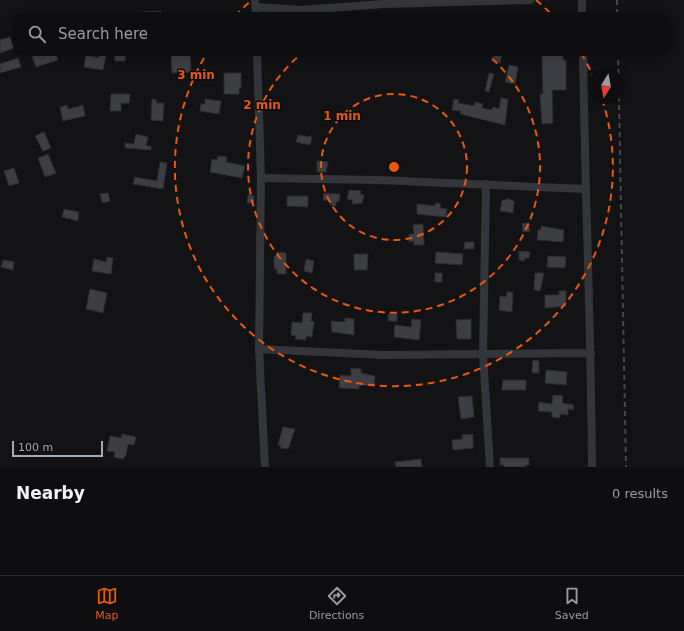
<!DOCTYPE html>
<html lang="en">
<head>
<meta charset="utf-8">
<style>
	:root { --surface:#0e0e10; --page:#171719; --text:#f1f3f6; --muted:#9b9c9f; --line:#2e2e30; --accent:#ea580c }
	body { margin:0; font-family:"DejaVu Sans",sans-serif; background:var(--page); color:var(--text) }
	.compass { position:absolute; left:588px; top:68px; width:36px; height:36px; border-radius:50%; background:var(--surface); box-shadow:0 2px 10px #0003; rotate:191deg }
	.scale { position:absolute; left:12px; bottom:10px; width:91px; box-sizing:border-box; padding-left:4px; border:2px solid #a4aab7; border-top:0; font-size:11px; line-height:14px; white-space:nowrap; color:#a4aab7; -webkit-text-stroke:3px #0e0e10; paint-order:stroke }
	.list { margin:0; padding:0; list-style:none }
	h2 { display:flex; justify-content:space-between; align-items:center; height:52px; margin:0; padding:0 16px; font-size:17px }
	h2 small { font-size:13px; font-weight:400; color:var(--muted) }
	.icon { flex:none; width:22px; height:22px; fill:none; stroke:currentColor; stroke-width:2; stroke-linecap:round; stroke-linejoin:round }
	.map { position:relative; flex:none; width:684px; height:467px; overflow:hidden }
	.search { position:absolute; background:var(--surface); box-shadow:0 2px 10px #0003; left:12px; right:12px; top:12px; height:44px; display:flex; align-items:center; gap:10px; box-sizing:border-box; padding:0 14px; border-radius:16px; color:var(--muted); font-size:15px }
	.sheet { height:108px; background:var(--surface) }
	nav { display:flex; justify-content:space-around; align-items:center; box-sizing:border-box; height:56px; border-top:1px solid var(--line); background:var(--surface); font-size:11px; color:var(--muted) }
	nav a { display:grid; justify-items:center; gap:2px }
	nav .on { color:var(--accent) }
	.map>svg:first-child { display:block }
	.building { fill:#3d3e43; stroke:#2d2d31 }
	.lines { fill:none; stroke-linecap:round; stroke-linejoin:round }
	.minor { stroke:#34353b; stroke-width:8 }
	.rail { stroke:#474950; stroke-width:2; stroke-dasharray:5 4; stroke-linecap:butt }
	.ring { fill:none; stroke:#e8590c; stroke-width:2; stroke-dasharray:7 5 }
	.centre { fill:#e8590c; stroke:#0e0e10; stroke-width:2 }
	.ring-label { font-size:12px; text-anchor:middle; font-weight:bold; fill:#e8590c; stroke:#0e0e10; stroke-width:3; stroke-linejoin:round; paint-order:stroke }
</style>
</head>
<body>
<div class="map">
<svg width="684" height="467" viewBox="0 0 684 467">
	<rect width="100%" height="100%" fill="#131315"/>
	<!-- building -->
	<path class="building" d="M161,11V17H142V12Z
		M10,37L14,48L0,53V40Z
		M48,51H55L58,60L36,67L32,56Z
		M115,51H125V61H115Z
		M494,51H503L500,63L492,61Z
		M553,51H563V60H566V90H552L553,123L542,124L540,94H543L542,55H553Z
		M171,52H190L191,72L172,73Z
		M99,54L106,55L103,70L84,67L86,55L99,58Z
		M18,58L21,67L0,73V64Z
		M509,65L518,67L515,84L505,82Z
		M224,73H241V88H239V94H224Z
		M489,73L494,74L489,92L485,91Z
		M111,94H130L129,103H121V111H110Z
		M501,98L508,99L505,125L460,114L461,111L452,110L454,99L459,100L458,103L474,106L475,102L483,104L482,108L492,110L493,107L499,109Z
		M152,99L157,100L156,103H164L163,121L151,120Z
		M205,99L221,101L219,114L200,111L201,104H205Z
		M67,105L68,109L83,105L85,116L63,121L60,107Z
		M44,132L51,148L43,151L35,136Z
		M136,134L148,137L146,146H151V150L125,148V143L134,144Z
		M298,135L312,137L310,145L296,142Z
		M48,154L56,173L45,177L38,158Z
		M218,156L227,157L226,162L245,166L242,178L210,172L212,159L217,160Z
		M317,161L328,162L326,172H317Z
		M160,162L167,163L163,189L133,184L135,177L157,181Z
		M14,168L19,183L9,186L4,171Z
		M349,190L361,191L360,194L364,195L362,203L352,204L353,200L347,199Z
		M108,193L110,201L102,203L100,194Z
		M324,193L340,194L339,202H336V206L330,205V201L323,200Z
		M248,195L254,196V203H247Z
		M287,196H308V207L287,206Z
		M506,198L514,201L513,213L500,211L502,200H506Z
		M435,203L441,204L440,208L447,209L446,217L417,214V204L435,206Z
		M64,209L79,212L78,221L62,217Z
		M522,223H529L530,231L523,232Z
		M423,224L424,245H414V241L409,242V234H414L413,225Z
		M541,226L564,230L563,242L537,240L538,230H541Z
		M465,242H474V249H464Z
		M519,251L530,252L529,258H525L524,261L519,260Z
		M277,252L286,253V274H277V269H274V256H276Z
		M436,252L463,254L462,265L435,263Z
		M354,254H368L367,270H354Z
		M548,256L566,257L565,268L547,267Z
		M107,257L113,258L111,274L92,271L94,259L106,262Z
		M306,259L314,261L312,273L304,271Z
		M3,260L14,262L13,270L1,267Z
		M435,273H442V282H435Z
		M535,273H544L540,291L534,290Z
		M90,289L107,293L103,313L86,309Z
		M559,291H566V306L545,308V295H559Z
		M507,292H513L512,312L499,310L500,296L506,297Z
		M303,313H312L311,321L314,322L312,337L306,336V340L295,339L296,336L291,335L292,322L302,323Z
		M388,314H397V321H388Z
		M345,318L354,319V335L332,332L331,321L345,322Z
		M412,319L421,320L419,340L394,337L395,325L411,327Z
		M471,319V339H457L456,320Z
		M533,360L539,361V373H532Z
		M351,368L361,369V373L375,376L374,386L359,385V389L339,388L340,375L351,376Z
		M546,370L567,372L566,385L545,383Z
		M503,380H526V390H502Z
		M553,395L563,396L562,403L574,405L573,410L568,409V415L560,414V418L552,417V412L538,411L539,402L552,404Z
		M472,396L474,417L461,419L458,397Z
		M283,427L295,429L288,449L280,448L281,445H278Z
		M122,434L136,437L134,445L128,444L126,455L123,459L114,457L115,452L107,451L110,436L121,438Z
		M473,434V448L453,450L452,440L463,439L462,435Z
		M500,458H529V465H525L526,467H504V465H500Z
		M421,459L422,467H396L395,462Z"/>
	<g class="lines">
		<!-- minor -->
		<path class="minor" d="M255,0L256,17
			M582,0V17
			M256,7L301,10L384,4L530,0
			M257,51L261,178L259,349L383,355L591,353
			M583,51C585,190 591,328 592,467
			M261,178L378,180L585,189
			M486,184L483,354L490,467
			M259,349L265,467"/>
		<!-- rail -->
		<path class="rail" d="M617,0V17
			M618,51L626,467"/>
	</g>
	<!-- distance rings -->
	<g class="ring">
		<circle cx="394" cy="167" r="73"/>
		<path d="M483 51A146 146 0 1 1 305 51"/>
		<path d="M235 16A219 219 0 0 1 252 0M536 0A219 219 0 0 1 553 16M581 53A219 219 0 0 1 593 76M602 99A219 219 0 1 1 207 53"/>
	</g>
	<circle cx="394" cy="167" r="6" class="centre"/>
	<g class="ring-label">
		<text x="196" y="79">3 min</text>
		<text x="262" y="109">2 min</text>
		<text x="342" y="120">1 min</text>
	</g>
</svg>
<svg class="compass" viewBox="-18 -18 36 36"><path d="M0-13l5 13h-10z" fill="#e53935"/><path d="M0 13l5-13h-10z" fill="#9b9c9f"/></svg>
<div class="scale">100 m</div>
<div class="search"><svg class="icon" aria-label="search" viewBox="0 0 24 24"><circle cx="10" cy="10" r="6"/><path d="M15 15l6 6"/></svg>Search here</div>
</div>
<section class="sheet">
<h2>Nearby<small>0 results</small></h2>
<ul class="list">
</ul>
</section>
<nav>
<a class="on"><svg class="icon" aria-label="map" viewBox="0 0 24 24"><path d="M3 6l6-2 6 2 6-2v14l-6 2-6-2-6 2zM9 4v14M15 6v14"/></svg>Map</a>
<a><svg class="icon" aria-label="directions" viewBox="0 0 24 24"><path d="M12 3l9 9-9 9-9-9zM9 14v-3h6M13 9l2 2-2 2"/></svg>Directions</a>
<a><svg class="icon" aria-label="saved" viewBox="0 0 24 24"><path d="M7 4h10v16l-5-4-5 4z"/></svg>Saved</a>
</nav>
</body>
</html>
